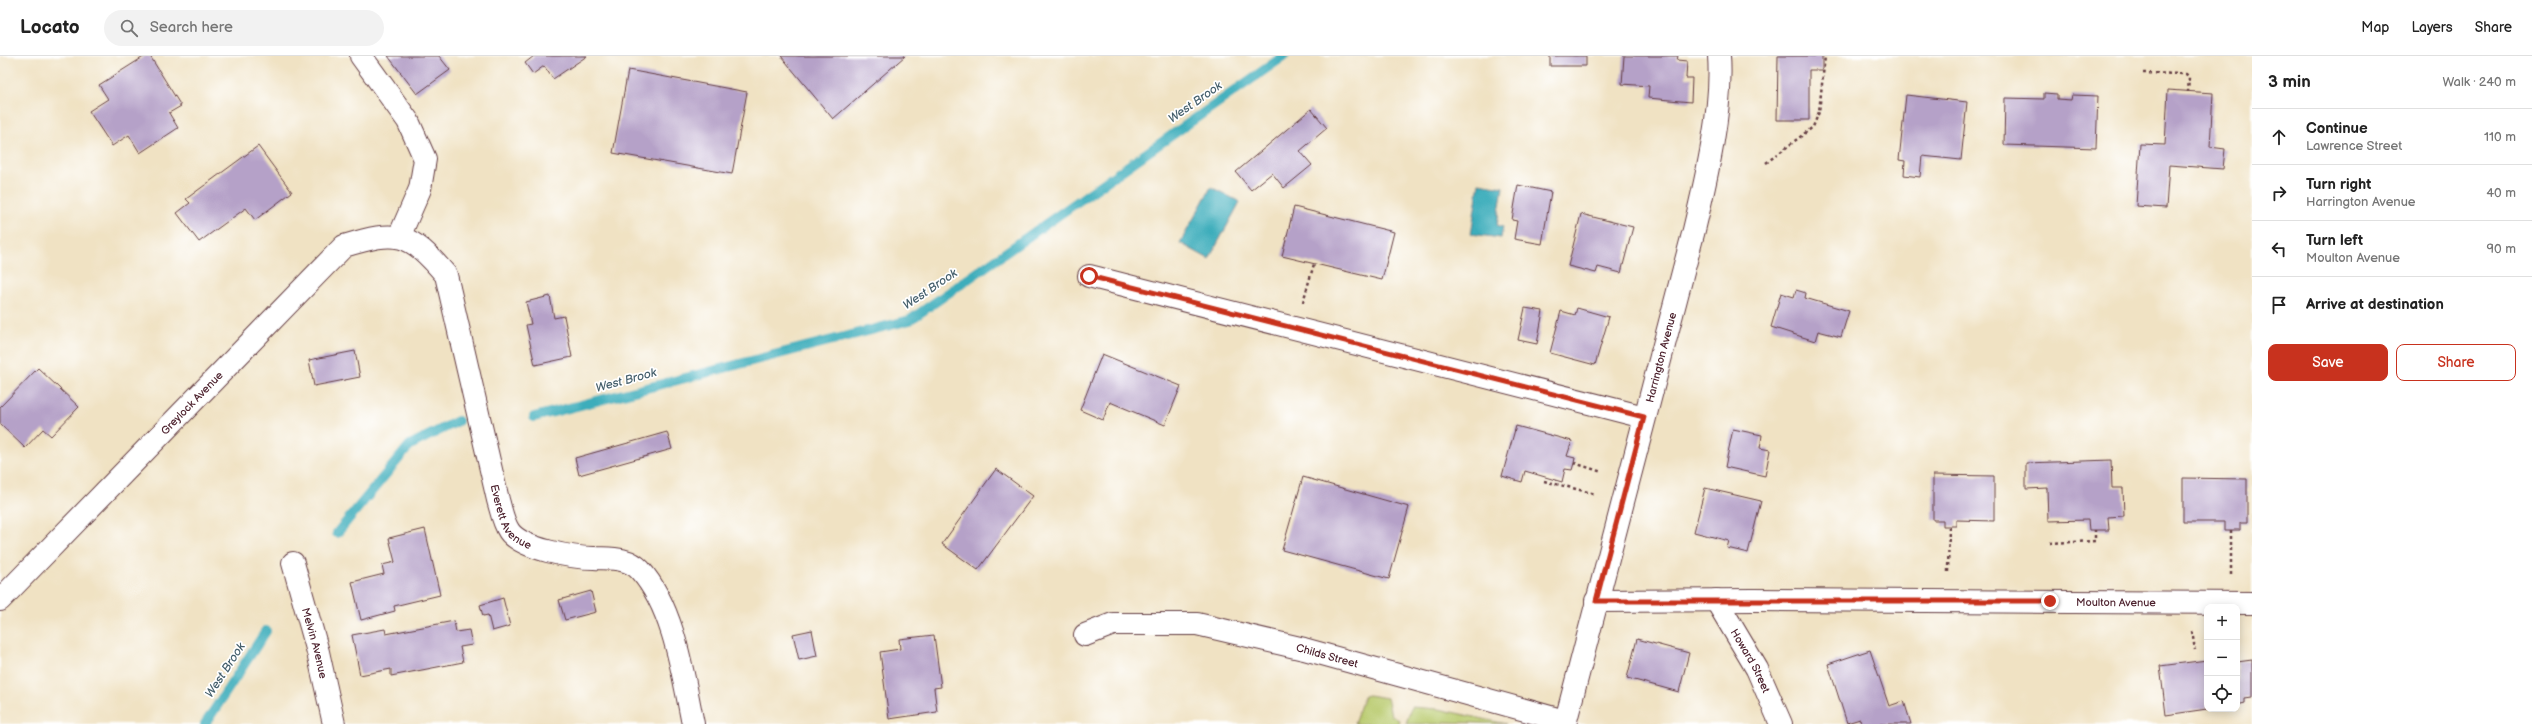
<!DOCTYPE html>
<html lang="en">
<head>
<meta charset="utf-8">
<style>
	:root { --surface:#fff; --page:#f2f2f2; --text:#222; --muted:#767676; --line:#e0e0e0; --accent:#c8321e }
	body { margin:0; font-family:"Balsamiq Sans",sans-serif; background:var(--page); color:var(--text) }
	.controls { position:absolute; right:12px; bottom:12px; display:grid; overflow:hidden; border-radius:8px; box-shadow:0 2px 10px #0003 }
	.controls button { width:36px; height:36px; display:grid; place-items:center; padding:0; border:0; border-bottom:1px solid var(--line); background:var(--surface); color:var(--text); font:20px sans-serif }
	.stop { position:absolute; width:12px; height:12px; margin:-9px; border:3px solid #c8321e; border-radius:50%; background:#fff }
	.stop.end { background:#c8321e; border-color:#fff; box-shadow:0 1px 4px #0008 }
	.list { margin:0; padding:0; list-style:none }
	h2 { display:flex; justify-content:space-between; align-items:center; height:52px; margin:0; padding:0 16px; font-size:17px }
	h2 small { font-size:13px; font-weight:400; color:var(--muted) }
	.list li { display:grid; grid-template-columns:26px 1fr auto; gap:12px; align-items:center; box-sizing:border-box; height:56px; padding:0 16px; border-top:1px solid var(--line) }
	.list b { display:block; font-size:15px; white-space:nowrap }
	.list p { margin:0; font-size:13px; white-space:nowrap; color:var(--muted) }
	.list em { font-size:13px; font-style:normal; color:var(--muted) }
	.actions { display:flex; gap:8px; padding:12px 16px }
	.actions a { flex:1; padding:9px 0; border:1px solid var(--accent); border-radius:8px; text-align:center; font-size:14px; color:var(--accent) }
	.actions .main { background:var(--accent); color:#fff }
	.icon { flex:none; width:22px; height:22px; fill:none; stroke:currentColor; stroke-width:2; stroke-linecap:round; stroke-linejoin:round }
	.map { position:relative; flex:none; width:2252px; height:668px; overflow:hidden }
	header { display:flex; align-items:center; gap:24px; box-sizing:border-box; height:56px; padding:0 20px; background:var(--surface); border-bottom:1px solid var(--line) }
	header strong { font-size:19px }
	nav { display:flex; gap:22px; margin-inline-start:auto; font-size:14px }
	.search { width:280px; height:36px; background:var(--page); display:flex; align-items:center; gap:10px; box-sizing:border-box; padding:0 14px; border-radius:22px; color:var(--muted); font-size:15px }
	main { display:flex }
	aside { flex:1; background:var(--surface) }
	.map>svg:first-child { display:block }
	.green { fill:#b9cb6e; stroke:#82754c }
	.water { fill:#3eadbb; stroke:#446673 }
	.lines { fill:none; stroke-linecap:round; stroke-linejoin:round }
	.stream { stroke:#3eadbb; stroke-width:10 }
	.building { fill:#b5a1c8 }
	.minor-casing { stroke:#633c42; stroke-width:24 }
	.major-casing { stroke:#633c42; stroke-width:24 }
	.path { stroke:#633c42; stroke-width:2.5; stroke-dasharray:3 3; stroke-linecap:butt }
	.minor { stroke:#fff; stroke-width:22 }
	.major { stroke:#fff; stroke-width:22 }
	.route { stroke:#c8321e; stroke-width:5 }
	.labels { text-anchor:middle; stroke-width:3.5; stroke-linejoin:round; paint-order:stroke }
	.street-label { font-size:11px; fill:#4a1f2b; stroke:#fff }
	.water-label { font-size:12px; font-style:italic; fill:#455f6c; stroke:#fff }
</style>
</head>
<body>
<header>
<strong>Locato</strong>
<div class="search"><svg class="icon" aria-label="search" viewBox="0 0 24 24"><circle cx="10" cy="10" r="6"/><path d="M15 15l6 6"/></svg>Search here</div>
<nav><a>Map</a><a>Layers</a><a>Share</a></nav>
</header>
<main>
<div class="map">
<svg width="2252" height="668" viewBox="0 0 2252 668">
	<rect width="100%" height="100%" fill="#fff"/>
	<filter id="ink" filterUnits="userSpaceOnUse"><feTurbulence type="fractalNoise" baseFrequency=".025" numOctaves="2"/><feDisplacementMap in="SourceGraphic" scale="8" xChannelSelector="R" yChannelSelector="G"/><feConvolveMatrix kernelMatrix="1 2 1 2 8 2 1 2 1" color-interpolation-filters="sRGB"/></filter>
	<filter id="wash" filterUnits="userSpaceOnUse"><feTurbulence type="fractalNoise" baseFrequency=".012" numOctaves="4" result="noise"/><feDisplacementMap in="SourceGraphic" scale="16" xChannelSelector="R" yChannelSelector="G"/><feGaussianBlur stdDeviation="0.9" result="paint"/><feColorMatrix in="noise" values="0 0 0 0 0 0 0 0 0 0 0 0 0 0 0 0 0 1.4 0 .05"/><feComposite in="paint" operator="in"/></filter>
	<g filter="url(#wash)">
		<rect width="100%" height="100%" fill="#f0e2c3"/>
		<!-- green -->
		<path class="green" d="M1368,639L1387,642L1391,659L1399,664L1398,668H1354L1364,640Z
			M1411,651L1438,653L1506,668L1444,666L1443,668H1406Z"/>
		<!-- water -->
		<path class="water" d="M1479,127L1503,131L1497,169L1503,171L1501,182L1471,178Z
			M1211,131L1240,146L1209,203L1180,187Z"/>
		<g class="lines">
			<!-- stream -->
			<path class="stream" d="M534,361L910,264L1284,0
				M337,477L410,389L458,365
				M205,668L266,575"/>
		</g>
		<g id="blocks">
			<!-- building -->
			<path class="building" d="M145,0H150L181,50L169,57L178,72L140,97L129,79L112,90L89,55L108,43L99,29Z
				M388,0H439L450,14L417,38Z
				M534,0H587L553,23L544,10L533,18L525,7Z
				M781,0H905L833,63Z
				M1550,0H1586V10H1550Z
				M1624,0H1678L1677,4L1687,5L1686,22H1692L1691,46L1648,42L1649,30L1622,28Z
				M1778,0H1822V14H1809V64H1777Z
				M628,14L747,36L732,118L613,97Z
				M2168,34L2213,37L2210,91L2225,93L2223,113L2169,109L2166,152L2136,150L2140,88L2165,89Z
				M2044,37L2057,38V43L2071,44L2072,39L2098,40L2096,92L2004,89L2005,42L2044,43Z
				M1906,39L1967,46L1961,104L1922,100L1920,121L1904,119L1905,105L1899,104Z
				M1311,53L1327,72L1300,95L1312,109L1284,132L1272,117L1251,134L1236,116Z
				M258,90L292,136L255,164L246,152L199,186L177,157L190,147L186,143Z
				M1518,129L1551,136L1542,188L1514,183L1517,165L1512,164Z
				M1294,151L1394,176L1382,224L1282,200Z
				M1581,158L1633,171L1621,217L1598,211L1596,217L1568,210Z
				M1796,234L1806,237L1805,242L1849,255L1841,281L1818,275L1815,285L1771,271L1781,237L1794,241Z
				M550,240L554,262L564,260L572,301L535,309L526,269L531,268L526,246Z
				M1525,252L1543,255L1537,288L1518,284Z
				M1577,252L1609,261L1595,309L1550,297L1561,255L1575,259Z
				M355,295L360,321L314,330L309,304Z
				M1102,298L1181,330L1165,369L1110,346L1103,364L1080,354Z
				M38,312L79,351L51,380L43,373L25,392L0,368V351Z
				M1516,370L1572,385L1567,400L1575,402L1574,407L1572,414L1565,413L1562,426L1525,415L1522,426L1502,420Z
				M1733,373L1762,379L1760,392L1770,394L1765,420L1725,411Z
				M667,376L672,393L579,419L575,402Z
				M2111,404L2112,432H2123L2124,460L2108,461L2109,474H2089L2088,464L2048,465L2047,432L2026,433V407Z
				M996,413L1033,440L978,514L942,488Z
				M1933,419L1994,420V465L1956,464V470H1943V464H1933Z
				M1303,421L1409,451L1389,523L1282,494Z
				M2183,422L2247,423V467H2240V474H2224V466H2183Z
				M1705,432L1761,445L1748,497L1727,492L1729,485L1694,476Z
				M425,473L440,539L394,550L395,555L361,564L352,526L384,518L382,509L395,506L389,482Z
				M591,535L596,556L565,564L559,544Z
				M503,542L510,570L492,575L488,559L483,560L480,549Z
				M454,565L456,576L469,574L472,589L460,591L463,606L391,620V613L360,619L352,579L385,573L386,578Z
				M812,574L817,600L799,604L793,578Z
				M934,579L941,631L934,632L937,656L889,663L880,596L900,593L899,583Z
				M1637,583L1689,597L1679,636L1627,622Z
				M1870,594L1889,650L1904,645L1911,668H1862L1860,663L1847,667L1828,608Z
				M2207,604V653L2166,659L2160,610Z
				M2252,604V641L2245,642V647L2237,649V606Z"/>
		</g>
	</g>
	<g filter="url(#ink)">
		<use href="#blocks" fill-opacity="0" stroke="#633c42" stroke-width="1"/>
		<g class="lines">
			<!-- minor casing -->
			<g class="minor-casing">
				<g id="minor">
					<path d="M361,0L408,65L425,103L420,133L399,181"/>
					<path d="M1089,220L1644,361"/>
					<path id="s1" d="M293,507L318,596L334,668"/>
					<path id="s2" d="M0,544L344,190C398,173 409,176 446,219L498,444C501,454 503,466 509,475C521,493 574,502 594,502C610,503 628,501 640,514C674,552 683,619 693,668"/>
					<path id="s3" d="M1716,544L1757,613L1781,668"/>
					<path id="s4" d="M1596,545L1754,544L2252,547"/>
					<path id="s5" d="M1085,579L1113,568H1197L1304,593L1565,665"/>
				</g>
			</g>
			<!-- major casing -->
			<g class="major-casing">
				<g id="major">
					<path id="s6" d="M1565,668L1694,174C1706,124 1723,51 1719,0"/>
				</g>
			</g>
			<!-- path -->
			<path class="path" d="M2143,17L2186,18L2189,21L2188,36
				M1766,107L1813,71L1819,56L1825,0
				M1303,246L1314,208
				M1574,407L1602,416
				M1544,425L1596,438
				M2050,487L2095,485V474
				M1948,516L1949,470
				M2231,519V474
				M2192,575L2195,594"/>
			<!-- minor -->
			<use href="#minor" class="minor"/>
			<!-- major -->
			<use href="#major" class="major"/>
		</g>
	</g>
	<g class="lines" filter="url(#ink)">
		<!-- route -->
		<path class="route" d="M1089,220L1644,361L1596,545H2050"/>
	</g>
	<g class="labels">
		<!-- street labels -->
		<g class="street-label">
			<text dy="4" stroke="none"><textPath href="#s6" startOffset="379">Harrington Avenue</textPath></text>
			<text dy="4" stroke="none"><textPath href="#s2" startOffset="275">Greylock Avenue</textPath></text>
			<text dy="4" stroke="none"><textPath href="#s2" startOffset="864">Everett Avenue</textPath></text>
			<text dy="4" stroke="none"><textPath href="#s4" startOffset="520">Moulton Avenue</textPath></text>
			<text dy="4" stroke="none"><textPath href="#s1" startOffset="83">Melvin Avenue</textPath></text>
			<text dy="4" stroke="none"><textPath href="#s5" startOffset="248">Childs Street</textPath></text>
			<text dy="4" stroke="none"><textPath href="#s3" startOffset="70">Howard Street</textPath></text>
		</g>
		<!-- water labels -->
		<g class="water-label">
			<text transform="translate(1195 46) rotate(-35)" y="4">West Brook</text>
			<text transform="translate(930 233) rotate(-34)" y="4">West Brook</text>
			<text transform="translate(626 324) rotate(-15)" y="4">West Brook</text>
			<text transform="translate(225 614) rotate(-57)" y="4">West Brook</text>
		</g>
	</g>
</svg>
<div class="controls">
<button>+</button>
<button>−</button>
<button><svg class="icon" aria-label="locate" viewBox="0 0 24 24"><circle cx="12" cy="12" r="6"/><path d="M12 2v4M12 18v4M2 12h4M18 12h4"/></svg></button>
</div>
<div class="stop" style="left:1089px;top:220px"></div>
<div class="stop end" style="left:2050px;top:545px"></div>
</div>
<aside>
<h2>3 min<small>Walk · 240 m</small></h2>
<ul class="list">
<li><svg class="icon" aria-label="ahead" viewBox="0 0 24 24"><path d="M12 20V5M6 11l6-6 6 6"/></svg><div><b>Continue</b><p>Lawrence Street</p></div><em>110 m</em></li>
<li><svg class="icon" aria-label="right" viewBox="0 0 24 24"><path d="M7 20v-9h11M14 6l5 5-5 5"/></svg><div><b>Turn right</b><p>Harrington Avenue</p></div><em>40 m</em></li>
<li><svg class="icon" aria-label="left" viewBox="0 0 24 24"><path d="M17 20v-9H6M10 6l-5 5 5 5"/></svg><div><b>Turn left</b><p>Moulton Avenue</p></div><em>90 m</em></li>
<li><svg class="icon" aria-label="arrive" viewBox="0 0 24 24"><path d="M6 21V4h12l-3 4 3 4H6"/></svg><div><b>Arrive at destination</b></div></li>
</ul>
<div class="actions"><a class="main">Save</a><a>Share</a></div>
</aside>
</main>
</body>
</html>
